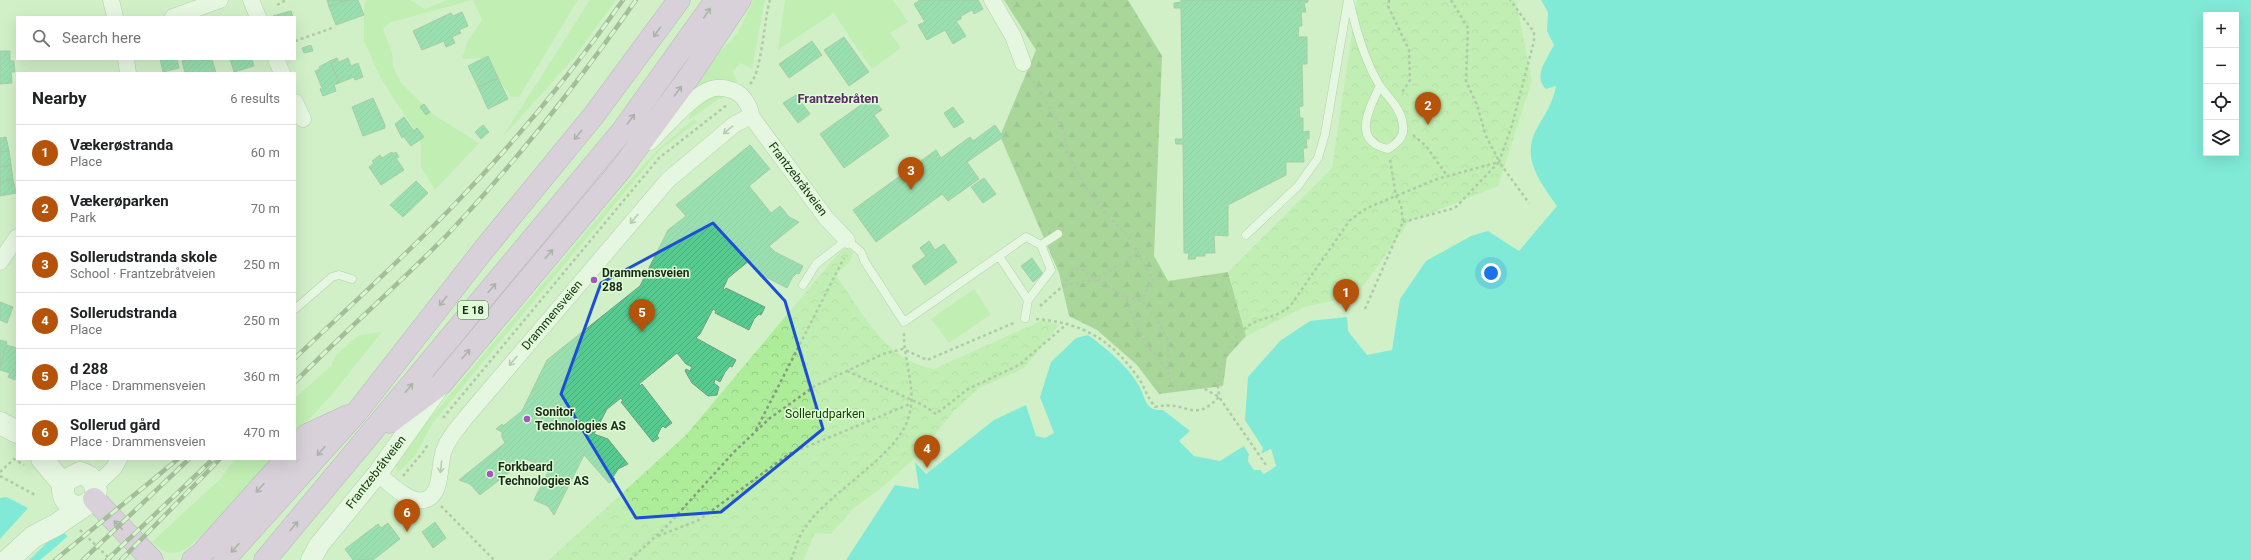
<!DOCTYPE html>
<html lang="en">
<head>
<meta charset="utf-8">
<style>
	:root { --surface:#fff; --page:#f2f2f2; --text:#202124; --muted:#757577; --line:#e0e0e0; --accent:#b45309 }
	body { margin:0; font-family:Roboto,sans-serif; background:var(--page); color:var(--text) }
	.controls { position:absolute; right:12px; top:12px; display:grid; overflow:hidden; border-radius:0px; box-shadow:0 4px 16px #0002 }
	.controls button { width:36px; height:36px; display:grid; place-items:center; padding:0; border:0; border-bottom:1px solid var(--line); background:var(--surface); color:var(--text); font:20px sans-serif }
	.you { position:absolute; left:1491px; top:273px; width:14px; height:14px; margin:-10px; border:3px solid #fff; border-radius:50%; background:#1a73e8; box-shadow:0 0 0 6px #1a73e833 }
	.badge { display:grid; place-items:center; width:26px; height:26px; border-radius:50%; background:var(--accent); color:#fff; font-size:13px; font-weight:700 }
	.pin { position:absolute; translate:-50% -33px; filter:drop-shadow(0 1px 2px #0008) }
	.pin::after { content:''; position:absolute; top:21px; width:14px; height:12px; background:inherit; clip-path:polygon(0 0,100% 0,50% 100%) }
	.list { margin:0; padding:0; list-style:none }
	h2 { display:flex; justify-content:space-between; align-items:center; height:52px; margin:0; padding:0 16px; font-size:17px }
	h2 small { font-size:13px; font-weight:400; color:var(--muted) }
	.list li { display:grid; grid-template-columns:26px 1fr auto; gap:12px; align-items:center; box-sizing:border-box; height:56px; padding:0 16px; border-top:1px solid var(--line) }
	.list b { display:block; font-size:15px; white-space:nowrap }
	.list p { margin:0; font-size:13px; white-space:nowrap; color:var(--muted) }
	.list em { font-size:13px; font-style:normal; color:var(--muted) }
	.icon { flex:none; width:22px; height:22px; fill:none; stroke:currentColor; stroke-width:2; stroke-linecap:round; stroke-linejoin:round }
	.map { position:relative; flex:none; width:2251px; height:560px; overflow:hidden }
	.search { position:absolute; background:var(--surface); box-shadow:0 4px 16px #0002; left:16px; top:16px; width:280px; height:44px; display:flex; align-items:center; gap:10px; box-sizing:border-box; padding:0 14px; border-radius:0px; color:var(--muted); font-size:15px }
	.panel { position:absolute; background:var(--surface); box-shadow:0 4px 16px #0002; left:16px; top:72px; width:280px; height:388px; border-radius:0px }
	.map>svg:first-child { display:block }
	.green { fill:#adec99 }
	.forest { fill:url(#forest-firs) }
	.park { fill:url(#park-crowns) }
	.water { fill:#1ee2e8; fill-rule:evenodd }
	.pier { fill:#d1f0c8 }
	.building { fill:url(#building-hatch); stroke:#719e84 }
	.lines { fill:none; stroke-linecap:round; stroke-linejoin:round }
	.service-casing { stroke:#8daa84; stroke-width:9 }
	.minor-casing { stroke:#8daa84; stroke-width:17 }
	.tertiary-casing { stroke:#8daa84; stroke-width:21 }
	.secondary-casing { stroke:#8daa84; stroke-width:23 }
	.trunk-casing { stroke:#9770a2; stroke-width:23 }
	.path { stroke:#869c7f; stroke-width:2.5; stroke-dasharray:3 3; stroke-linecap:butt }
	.service { stroke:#fff; stroke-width:8 }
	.minor { stroke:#fff; stroke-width:16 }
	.tertiary { stroke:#fff; stroke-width:20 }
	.secondary { stroke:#fff; stroke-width:22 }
	.trunk { stroke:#e0acf0; stroke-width:22 }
	.rail-casing { stroke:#6d8167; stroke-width:4.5 }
	.rail { stroke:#defdd5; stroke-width:3; stroke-dasharray:9; stroke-linecap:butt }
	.oneway { stroke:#7e6a84 }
	.oneway2 { stroke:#999e98 }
	.marked { fill:none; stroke:#1d4ed8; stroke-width:3; stroke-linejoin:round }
	.poi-dot { fill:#a953c1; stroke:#defdd5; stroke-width:1.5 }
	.labels { text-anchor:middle; stroke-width:3; stroke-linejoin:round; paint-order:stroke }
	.shield { fill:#defdd5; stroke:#576851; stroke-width:1 }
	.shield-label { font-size:11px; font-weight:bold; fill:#1d2819 }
	.street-label { font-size:12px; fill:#1d2819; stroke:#defdd5 }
	.poi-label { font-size:12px; font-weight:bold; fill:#1d2819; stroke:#defdd5; text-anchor:start }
	.park-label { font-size:12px; fill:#133f00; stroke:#defdd5 }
	.neighbourhood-label { font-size:13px; font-weight:bold; fill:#582e64; stroke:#defdd5 }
</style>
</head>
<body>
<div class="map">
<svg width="2251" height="560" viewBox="0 0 2251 560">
	<defs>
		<pattern id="forest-firs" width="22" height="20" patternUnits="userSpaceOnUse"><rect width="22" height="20" fill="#76b861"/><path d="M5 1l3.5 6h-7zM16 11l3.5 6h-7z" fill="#60964f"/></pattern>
		<pattern id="park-crowns" width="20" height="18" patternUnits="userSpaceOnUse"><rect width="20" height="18" fill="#adec99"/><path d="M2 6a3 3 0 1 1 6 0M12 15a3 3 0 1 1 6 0" fill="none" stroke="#94ca83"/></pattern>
		<pattern id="building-hatch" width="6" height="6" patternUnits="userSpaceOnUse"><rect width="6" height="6" fill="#56cb90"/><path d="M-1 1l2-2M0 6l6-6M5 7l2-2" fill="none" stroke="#4aae7c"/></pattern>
	</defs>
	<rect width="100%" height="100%" fill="#d1f0c8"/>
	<!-- green -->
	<path class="green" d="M367,0H410L425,9L447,0H578L519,97H511L496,75L489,58L462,59L467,42L482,20L473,0L391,22L383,29L392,53L393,67L401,83L434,115L479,143L435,190L421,167V145L412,126L381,79L364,41V5Z
		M590,0H616L574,58L501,139Z
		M753,0H765L752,69L740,63L733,72L738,82L697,89L653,134L695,77L738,33Z
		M785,0H893L908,22L890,33L901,48L872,69L861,54L868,48L860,53L834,13L778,50Z
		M720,95L725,99L720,98L689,120C689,105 707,98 720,95Z
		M694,119L697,122L660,150L469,379L432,424L415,456L397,473L395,463L408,442L433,415L616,196L657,150Z
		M974,289L991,314L949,343L931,319Z
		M382,332L334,392L295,435V398L331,366L336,355L359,335Z
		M235,459H273C258,475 195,549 179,552C167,555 160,549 152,542L221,478Z"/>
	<!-- forest -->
	<path class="forest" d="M1004,0H1128L1162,56L1154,256L1168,281L1228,272L1246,336L1227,357L1223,386L1159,394L1137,365L1097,330L1069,316L1059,273L1000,136L1036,50Z"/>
	<!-- park -->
	<path class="park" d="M1357,0H1516L1532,81L1498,186L1409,222L1357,295L1305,307L1246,336L1228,272L1332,168Z
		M846,247L853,252C852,263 843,268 835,274C861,310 885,361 934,369L1043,320L1059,325L1024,368L979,388L954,411L918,455L884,486L854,508L831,534L815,533L803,560H549L687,434L836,256Z"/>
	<!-- water -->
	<path class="water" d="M1541,0H2251V560H846L895,485L919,489L915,462L926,474L994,420L1026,405L1036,436L1045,438L1054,433L1040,397L1051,362L1076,338L1088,335C1106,348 1128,366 1139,386C1143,392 1144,401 1149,406C1152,410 1158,410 1163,410L1190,431L1179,441L1194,456L1220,461L1244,446L1249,454L1248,461L1254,470H1261L1264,474L1276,466L1271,449L1261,454L1263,448L1245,420L1248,377L1280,341L1310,321L1347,317L1348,331L1367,355L1392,350L1400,299L1426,261L1471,236L1488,231L1519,251L1557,206C1541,183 1521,159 1536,130C1544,116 1553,103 1556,86L1546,89C1532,76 1548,58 1554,45L1547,31L1548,12ZM2206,15H2236V153H2206Z
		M6,497C40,512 68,535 95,560H22L0,552V498Z"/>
	<!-- pier -->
	<path class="pier" d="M1243,444L1246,445L1251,453L1250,461L1255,468H1261L1264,471L1274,465L1270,452L1262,456L1259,455L1260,452L1261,454L1271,449L1276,466L1263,474L1261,470H1254L1248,461L1249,454Z
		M30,506L62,528L29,560H16L0,554V539Z
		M70,534L97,560H40L58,545Z"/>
	<!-- building -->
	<path class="building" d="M327,0H347L329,7Z
		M347,0H358L364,15L336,25L329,7Z
		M920,0H978L983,9L974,14L972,10L961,16V19L956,21L966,36L953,44L945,30L927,40L918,25L925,22L914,4Z
		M1181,0H1308V2L1304,3L1306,12H1301L1302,26H1299L1298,37H1307V64H1302L1303,106L1299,107L1300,118H1303V132L1309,131V139H1306L1307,148H1303L1304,162H1286V175L1228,205V236L1214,235L1215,253H1205V256H1196L1195,259H1188L1189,253H1184L1183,144H1176L1175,139H1183L1181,8H1174V3L1181,2Z
		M291,11L293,17H273V16Z
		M462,12L468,26L459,30L461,33L452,37L455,43L446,47L444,41L422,50L413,31L451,13L453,16Z
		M844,37L869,72L849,86L824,50Z
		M812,41L822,55L789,78L779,64Z
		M311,45L313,51L304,53L302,48Z
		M0,51H10V61H14L15,72H11L12,83L0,84Z
		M488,56L498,78L478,87L468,66Z
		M337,58L339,62L348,58L351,66L358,63L363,77L355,80L354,77L339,83L330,61Z
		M160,59H177L179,68L163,72Z
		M188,59H212L216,73H185L182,61Z
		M230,59H252L254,66L234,72Z
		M330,61L339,83L334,85L336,91L323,96L320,89L322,88L315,71L320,69L319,67Z
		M498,78L508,99L488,109L478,87Z
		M796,95L810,114L798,123L783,103Z
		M373,98L385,125V128L363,136L352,107Z
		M874,99L882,110L874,115L889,136L844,168L820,134L865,102L866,104Z
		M424,104L430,112L426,115L420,107Z
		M953,107L964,122L954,128L944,113Z
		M404,117L414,131L417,128L424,137L411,146L403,136L402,138L395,124Z
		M483,125L489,132L481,139L475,132Z
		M995,125L1003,137L967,162L979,179L948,201L942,194L876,242L853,210L936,150L941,158L970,137L973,141Z
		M6,137L9,151L0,152V138Z
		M750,145L770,169L749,186L771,213L780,206L789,217L799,222L769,246L775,252L803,266L799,274L797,273L792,278L787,288L758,273L751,264L750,260L728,278L723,289L725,290L726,288L765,307L761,315L759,314L754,319L749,330L715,313L716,311L713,309L700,334L696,338L736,360L732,367L730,366L725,372L720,382L715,379L714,383L719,387L717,395L708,396L692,383L685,371L686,369L690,371L692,367L686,364L677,353L639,384L640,386L642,384L672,423L665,428L663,426L661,428L657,436L659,438L653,442L621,402L623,401L621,398L607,409L594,434L608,439L628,464L618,469L613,477L615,479L609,483L584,455L554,515L548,506L534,500L549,470L526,459L480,495L470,484L459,480L505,443L502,437V432L496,429L502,424L503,426L522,411L547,360L640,286L668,230L686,216L676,205Z
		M9,151L11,165L0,167V152Z
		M392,152L393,154L396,152L399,157L396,158L404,170L381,185L369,167L374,163L372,161L380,155L382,158Z
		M11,165L13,179L0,182V167Z
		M984,178L996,194L983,203L971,187Z
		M13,179L16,193L0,196V182Z
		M416,181L428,193L403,217L390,205Z
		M929,241L935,250L944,244L957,262L925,285L912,266L926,256L920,248Z
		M1032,258L1043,274L1033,282L1021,266Z
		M0,302L13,307L7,323L0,320Z
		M0,340L7,342L0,367Z
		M6,345L17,348L15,380L8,377L10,373L0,370Z
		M435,522L446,538L433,548L422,532Z
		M388,523L400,539L373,560H353L345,549L378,524L381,528Z"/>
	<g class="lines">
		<!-- service casing -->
		<g class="service-casing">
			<path id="service" d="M1350,3C1356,30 1365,62 1380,86C1389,99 1401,108 1403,125C1405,137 1397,143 1388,149C1351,141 1369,109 1380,86
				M1246,235L1298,186L1318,158L1325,134L1348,0
				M999,256L1028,300L1051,270L1041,245
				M803,285L816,264L847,240L861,252L865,262L904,322L1026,237L1041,245L1058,234
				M295,309L332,277L339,275L352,279
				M1025,318L1028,300"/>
		</g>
		<!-- minor casing -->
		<g class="minor-casing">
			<path id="minor" d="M111,0L115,17
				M251,0L258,17
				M992,0L1013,36L1023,63
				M173,17L220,0
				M126,59L128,73
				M276,59L282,73
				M295,102L303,119
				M751,116L826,218L847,240
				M0,262L17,237
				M378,473C390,485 425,519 437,487C441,475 440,462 444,450C449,437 459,426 468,415L668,180L735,124L751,116C751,108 745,98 738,93C731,89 720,86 711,89C690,97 667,126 650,142
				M95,486L114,468L119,459"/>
		</g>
		<!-- tertiary casing -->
		<g class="tertiary-casing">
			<path id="tertiary" d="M311,560L319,545L378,473L437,390"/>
		</g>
		<!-- secondary casing -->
		<g class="secondary-casing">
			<path id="secondary" d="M0,423L17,432
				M42,459L63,484
				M8,560L33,537L56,525L94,499C99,487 93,476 80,473L66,480C59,493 65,506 80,507"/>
		</g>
		<!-- trunk casing -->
		<g class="trunk-casing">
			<path id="trunk" d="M390,422L441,384L622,168L689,77L740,0
				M295,449L307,435L348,416
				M94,499L152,560
				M193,560L202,553L286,459
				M224,560L357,412L485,248L594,115L679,0
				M265,560L623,130L716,0"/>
		</g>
		<!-- path -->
		<path class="path" d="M1389,0L1388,6L1409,50L1410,80L1401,94
			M1451,0L1468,28L1466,81L1477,105L1486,136L1499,161
			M277,5L286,0
			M295,41L335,27
			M1030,76L1064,131L1068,156L1088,190L1105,213L1127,235L1153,279L1141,301
			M750,84C762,72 764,19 770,0
			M1413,135L1426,146L1448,177
			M1403,222L1455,208L1499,162L1529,203
			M1064,285L1096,280L1136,253
			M1126,297L1141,301L1156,317L1168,341V371
			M1040,306L1064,285L1073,268L1082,270L1125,297L1134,321L1148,346L1168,371L1171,383L1182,389L1200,386L1219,397L1266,465
			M1365,309L1403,222L1401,205L1396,196L1390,159
			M1036,319C1084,323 1112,340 1140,380C1145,389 1148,398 1155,407C1188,399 1192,425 1219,397C1219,391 1217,384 1218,378C1221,359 1236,330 1255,322C1269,316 1278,317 1291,305L1350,220L1367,208L1437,179L1499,162L1512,125L1534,41V32L1510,0
			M847,371L923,405L936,414L968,389L1019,365L1068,323
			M443,418L659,158L727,105
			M756,430L844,258
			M0,472L14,459L24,465
			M0,476L37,496
			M403,476L424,451L428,444
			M441,506L494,560
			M80,530L111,560
			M658,536L699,520L789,454L910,404
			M630,560L668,525L733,453L770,418L815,386L883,354L903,349L927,360L1016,322
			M791,560C795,550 798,538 804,529C827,493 896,457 908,419C918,391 903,361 904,332"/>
		<!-- service -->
		<use href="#service" class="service"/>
		<!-- minor -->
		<use href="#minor" class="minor"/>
		<!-- tertiary -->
		<use href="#tertiary" class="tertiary"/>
		<!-- secondary -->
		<use href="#secondary" class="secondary"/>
		<!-- trunk -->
		<use href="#trunk" class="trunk"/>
		<!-- rail casing -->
		<g class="rail-casing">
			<path id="rail" d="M295,358C348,308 403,258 454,205C516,141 572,73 623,0
				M295,382C344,332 398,285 447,235C517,161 578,83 636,0
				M55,560L178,459
				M83,560L189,459
				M107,560L213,459
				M121,560L220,459"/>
		</g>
		<!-- rail -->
		<use href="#rail" class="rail"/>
	</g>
	<!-- one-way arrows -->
	<defs><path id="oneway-shaft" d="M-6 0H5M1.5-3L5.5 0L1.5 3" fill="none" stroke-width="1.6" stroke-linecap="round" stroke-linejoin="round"/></defs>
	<g class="oneway">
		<use href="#oneway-shaft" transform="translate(707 13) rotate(-56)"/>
		<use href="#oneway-shaft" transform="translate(657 32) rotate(126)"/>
		<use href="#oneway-shaft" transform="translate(678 91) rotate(-53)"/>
		<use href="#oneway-shaft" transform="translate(631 119) rotate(-53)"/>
		<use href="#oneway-shaft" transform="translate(578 135) rotate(129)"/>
		<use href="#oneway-shaft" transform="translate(549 254) rotate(-50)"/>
		<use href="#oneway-shaft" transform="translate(492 288) rotate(-50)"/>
		<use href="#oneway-shaft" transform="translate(443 301) rotate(128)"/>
		<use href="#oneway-shaft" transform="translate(466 354) rotate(-50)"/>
		<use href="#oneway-shaft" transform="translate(409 388) rotate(-50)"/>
		<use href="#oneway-shaft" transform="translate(321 451) rotate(132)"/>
		<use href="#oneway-shaft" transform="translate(260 488) rotate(132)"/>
		<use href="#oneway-shaft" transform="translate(118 525) rotate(-134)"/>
		<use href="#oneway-shaft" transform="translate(294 526) rotate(-50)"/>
		<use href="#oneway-shaft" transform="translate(235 548) rotate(132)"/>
	</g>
	<g class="oneway2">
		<use href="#oneway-shaft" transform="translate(728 130) rotate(140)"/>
		<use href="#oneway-shaft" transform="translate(634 219) rotate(131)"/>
		<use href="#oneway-shaft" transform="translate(513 361) rotate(130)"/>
		<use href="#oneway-shaft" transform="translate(441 467) rotate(96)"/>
	</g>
	<!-- marked area -->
	<path d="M0 0H2251V560H0ZM713,223L785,301L823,429L721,512L636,518L561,394L601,283Z" fill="#d1f0c8" fill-opacity=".55" fill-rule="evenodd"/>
	<path class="marked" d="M713,223L785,301L823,429L721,512L636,518L561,394L601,283Z"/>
	<!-- markers -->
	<g class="poi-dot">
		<circle cx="594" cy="280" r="4"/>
		<circle cx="527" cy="419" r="4"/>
		<circle cx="490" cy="474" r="4"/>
	</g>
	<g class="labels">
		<!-- shield labels -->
		<rect class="shield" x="458" y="301" width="30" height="18" rx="3"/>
		<g class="shield-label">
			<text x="473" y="314">E 18</text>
		</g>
		<!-- street labels -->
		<g class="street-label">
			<text transform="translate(798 179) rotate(53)" y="4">Frantzebråtveien</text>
			<text transform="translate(552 315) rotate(-50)" y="4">Drammensveien</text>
			<text transform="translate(376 472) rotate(-52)" y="4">Frantzebråtveien</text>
		</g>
		<!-- poi labels -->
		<g class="poi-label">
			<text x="602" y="277">Drammensveien<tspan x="602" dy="14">288</tspan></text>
			<text x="535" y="416">Sonitor<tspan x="535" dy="14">Technologies AS</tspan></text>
			<text x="498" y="471">Forkbeard<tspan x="498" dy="14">Technologies AS</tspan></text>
		</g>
		<!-- park labels -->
		<g class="park-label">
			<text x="825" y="418">Sollerudparken</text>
		</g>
		<!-- neighbourhood labels -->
		<g class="neighbourhood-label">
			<text x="838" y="103">Frantzebråten</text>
		</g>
	</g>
</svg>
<div class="controls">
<button>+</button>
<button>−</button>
<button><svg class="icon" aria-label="locate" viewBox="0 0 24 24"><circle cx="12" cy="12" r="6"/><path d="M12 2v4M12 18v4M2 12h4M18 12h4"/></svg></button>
<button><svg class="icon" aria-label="layers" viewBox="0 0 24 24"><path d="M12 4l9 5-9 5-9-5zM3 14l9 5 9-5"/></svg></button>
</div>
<div class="you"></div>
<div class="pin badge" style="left:1346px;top:312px">1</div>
<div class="pin badge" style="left:1428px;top:125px">2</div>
<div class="pin badge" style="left:911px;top:190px">3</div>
<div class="pin badge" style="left:927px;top:468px">4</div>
<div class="pin badge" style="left:642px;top:332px">5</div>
<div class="pin badge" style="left:407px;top:532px">6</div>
<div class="search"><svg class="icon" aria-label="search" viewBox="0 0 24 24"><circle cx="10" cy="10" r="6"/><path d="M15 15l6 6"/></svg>Search here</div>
<section class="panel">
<h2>Nearby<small>6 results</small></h2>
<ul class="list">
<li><span class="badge">1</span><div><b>Vækerøstranda</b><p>Place</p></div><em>60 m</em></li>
<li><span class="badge">2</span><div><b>Vækerøparken</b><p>Park</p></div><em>70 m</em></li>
<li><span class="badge">3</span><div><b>Sollerudstranda skole</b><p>School · Frantzebråtveien</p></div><em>250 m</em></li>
<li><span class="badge">4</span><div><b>Sollerudstranda</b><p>Place</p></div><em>250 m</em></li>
<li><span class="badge">5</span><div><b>d 288</b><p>Place · Drammensveien</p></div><em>360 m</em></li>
<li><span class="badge">6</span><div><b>Sollerud gård</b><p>Place · Drammensveien</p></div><em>470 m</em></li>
</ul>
</section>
</div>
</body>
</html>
